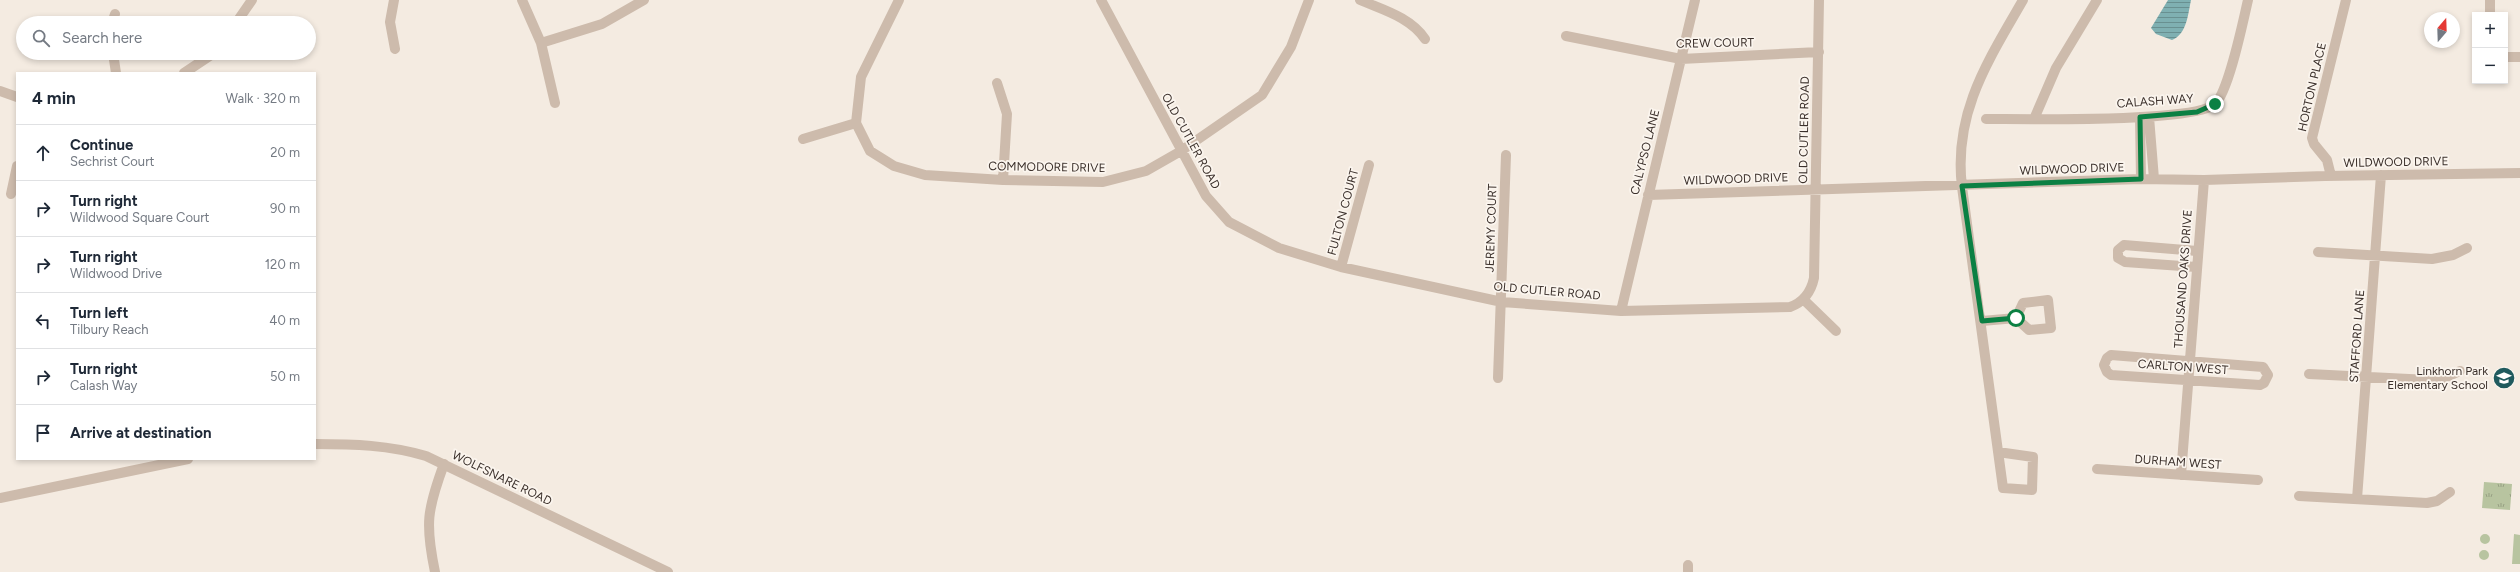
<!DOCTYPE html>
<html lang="en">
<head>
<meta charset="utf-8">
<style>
	:root { --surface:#fff; --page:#f6f6f7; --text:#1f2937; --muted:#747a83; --line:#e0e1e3 }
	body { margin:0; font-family:Figtree,sans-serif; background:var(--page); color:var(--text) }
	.controls { position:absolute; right:12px; top:12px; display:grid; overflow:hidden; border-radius:0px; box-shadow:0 2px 6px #0003 }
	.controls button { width:36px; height:36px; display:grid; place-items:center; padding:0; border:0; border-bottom:1px solid var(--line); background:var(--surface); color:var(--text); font:20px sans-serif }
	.compass { position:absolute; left:2424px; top:12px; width:36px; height:36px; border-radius:50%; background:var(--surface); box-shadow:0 2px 6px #0003; rotate:19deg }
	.stop { position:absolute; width:12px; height:12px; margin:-9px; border:3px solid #0b8043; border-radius:50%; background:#fff }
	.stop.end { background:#0b8043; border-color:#fff; box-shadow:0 1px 4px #0008 }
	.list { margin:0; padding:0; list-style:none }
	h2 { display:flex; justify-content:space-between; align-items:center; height:52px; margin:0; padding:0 16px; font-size:17px }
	h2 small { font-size:13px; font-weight:400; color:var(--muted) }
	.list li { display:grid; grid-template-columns:26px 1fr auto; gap:12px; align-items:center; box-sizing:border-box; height:56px; padding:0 16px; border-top:1px solid var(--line) }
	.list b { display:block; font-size:15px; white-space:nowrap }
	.list p { margin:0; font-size:13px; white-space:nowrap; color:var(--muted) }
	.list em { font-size:13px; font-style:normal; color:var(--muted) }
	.icon { flex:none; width:22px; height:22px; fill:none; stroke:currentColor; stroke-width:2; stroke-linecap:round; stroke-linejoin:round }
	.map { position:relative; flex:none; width:2520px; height:572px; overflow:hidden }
	.search { position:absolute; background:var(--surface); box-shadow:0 2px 6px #0003; left:16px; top:16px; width:300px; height:44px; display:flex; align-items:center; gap:10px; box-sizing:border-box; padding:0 14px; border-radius:22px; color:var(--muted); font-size:15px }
	.panel { position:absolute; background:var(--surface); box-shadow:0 2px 6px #0003; left:16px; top:72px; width:300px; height:388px; border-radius:0px }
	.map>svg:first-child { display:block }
	.green { fill:#b8c4a0 }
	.park { fill:url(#park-tufts) }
	.water { fill:url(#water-rules) }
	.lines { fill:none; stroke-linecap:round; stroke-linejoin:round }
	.minor { stroke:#cdbbac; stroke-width:10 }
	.tertiary { stroke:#cdbbac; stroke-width:10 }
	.route { stroke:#0b8043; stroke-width:5 }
	.labels { text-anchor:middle; stroke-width:3.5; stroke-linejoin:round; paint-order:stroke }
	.street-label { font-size:12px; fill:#3b302b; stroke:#fbf5ee }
	.poi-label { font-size:12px; fill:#3b302b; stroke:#fbf5ee; text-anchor:end }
</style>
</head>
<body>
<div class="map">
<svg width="2520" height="572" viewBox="0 0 2520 572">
	<defs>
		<pattern id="park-tufts" width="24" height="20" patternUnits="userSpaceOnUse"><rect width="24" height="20" fill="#b8c4a0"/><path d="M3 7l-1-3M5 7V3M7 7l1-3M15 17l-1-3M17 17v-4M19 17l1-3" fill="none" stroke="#97a083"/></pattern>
		<pattern id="water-rules" width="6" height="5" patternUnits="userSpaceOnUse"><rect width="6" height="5" fill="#7fb0b2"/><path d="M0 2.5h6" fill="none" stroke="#699091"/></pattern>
	</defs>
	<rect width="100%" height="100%" fill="#f4ebe1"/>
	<!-- green -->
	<path class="green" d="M2480 539a5 5 0 1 1 10 0a5 5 0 1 1-10 0Z
		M2514,534L2520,535V564H2512Z
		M2479 555a5 5 0 1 1 10 0a5 5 0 1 1-10 0Z"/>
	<!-- park -->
	<path class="park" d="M2484,482L2512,484L2510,510L2482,508Z"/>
	<!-- water -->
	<path class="water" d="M2168,0H2191C2188,14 2187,34 2172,40L2156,34L2151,28Z"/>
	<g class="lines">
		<!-- minor -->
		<path class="minor" d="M394,0L390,22L395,49
			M522,0L541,43L555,103
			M899,0L861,77L856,123L870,151L894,166L925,175L1003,180L1103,182L1146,171L1181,151L1262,95L1291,47L1309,0
			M1101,0L1206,196L1229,222L1279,248L1341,267L1502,302L1621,311L1790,307C1804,302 1811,292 1814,278L1819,0
			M1360,0C1383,10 1410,17 1425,39
			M2490,15V0
			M112,23L115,14
			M236,23L252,0
			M1566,36L1681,59L1819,52
			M541,43L602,24L644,0
			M113,53L116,73
			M2505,57H2520
			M184,73L214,53
			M997,83L1007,114L1003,180
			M0,91L17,97
			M2140,117L2141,179
			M2149,117L2154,179
			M1986,119C2024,119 2193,123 2215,104C2229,91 2243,21 2248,0
			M2034,119L2056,68L2097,0
			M803,139L856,123
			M2331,176L2327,160L2314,144L2312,138L2346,0
			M11,194L17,166
			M1648,195L2141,179L2204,180L2325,176L2520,173
			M2318,252L2432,259L2453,255L2467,248
			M1341,267L1369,165
			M2196,267L2125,262L2118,258V250L2124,245L2197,251
			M1804,300L1836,331
			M1621,311L1695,0
			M1982,321L2016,318L2029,330L2051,328L2048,300L2023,303L2016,318
			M2111,355L2263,367L2268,375L2264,383L2260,385L2111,375L2107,372L2104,365L2107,358Z
			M2309,374L2429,380L2442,379L2460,371
			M1498,378L1506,155
			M1998,452L2033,457L2032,490L2003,488L1962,187C1953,113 1988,61 2023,0
			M2097,469L2258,480
			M2181,475L2204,180
			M2299,496L2427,503L2437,501L2450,492
			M2357,499L2381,175
			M1688,565V572
			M435,572C425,524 427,510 444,464"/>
		<!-- tertiary -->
		<path class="tertiary" d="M315,444C353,444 389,445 426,456L668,572
			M0,498L188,459"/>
	</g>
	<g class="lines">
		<!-- route -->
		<path class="route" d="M2016,318L1982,321L1962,186L2141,179L2140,117L2197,112L2215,104"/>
	</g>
	<!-- icons -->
	<defs>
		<g id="school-disc" transform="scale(1.15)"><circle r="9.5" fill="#1f5a5e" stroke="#fbf5ee"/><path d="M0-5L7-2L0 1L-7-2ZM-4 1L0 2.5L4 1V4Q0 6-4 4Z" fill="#fff"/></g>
	</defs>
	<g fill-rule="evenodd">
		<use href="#school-disc" x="2504" y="378"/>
	</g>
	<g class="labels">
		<!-- street labels -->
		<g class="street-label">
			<text transform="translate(1715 43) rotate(-1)" y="4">CREW COURT</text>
			<text transform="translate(2312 87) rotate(-77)" y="4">HORTON PLACE</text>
			<text transform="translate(2155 101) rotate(-4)" y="4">CALASH WAY</text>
			<text transform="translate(1804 130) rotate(-89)" y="4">OLD CUTLER ROAD</text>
			<text transform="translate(1191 141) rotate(61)" y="4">OLD CUTLER ROAD</text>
			<text transform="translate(1645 152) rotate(-76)" y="4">CALYPSO LANE</text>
			<text transform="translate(2396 162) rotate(-1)" y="4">WILDWOOD DRIVE</text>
			<text transform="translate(1047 167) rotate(1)" y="4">COMMODORE DRIVE</text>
			<text transform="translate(2072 169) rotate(-2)" y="4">WILDWOOD DRIVE</text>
			<text transform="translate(1736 179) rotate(-2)" y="4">WILDWOOD DRIVE</text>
			<text transform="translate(1343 212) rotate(-75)" y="4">FULTON COURT</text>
			<text transform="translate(1491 228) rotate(-88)" y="4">JEREMY COURT</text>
			<text transform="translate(2183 279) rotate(-86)" y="4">THOUSAND OAKS DRIVE</text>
			<text transform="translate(1547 291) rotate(5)" y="4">OLD CUTLER ROAD</text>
			<text transform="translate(2357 336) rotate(-86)" y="4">STAFFORD LANE</text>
			<text transform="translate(2183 367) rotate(4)" y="4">CARLTON WEST</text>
			<text transform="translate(2178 462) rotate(4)" y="4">DURHAM WEST</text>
			<text transform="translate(502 478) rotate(26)" y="4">WOLFSNARE ROAD</text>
		</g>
		<!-- poi labels -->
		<g class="poi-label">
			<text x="2488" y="375">Linkhorn Park<tspan x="2488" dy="14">Elementary School</tspan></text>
		</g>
	</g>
</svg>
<div class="controls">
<button>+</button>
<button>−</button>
</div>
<svg class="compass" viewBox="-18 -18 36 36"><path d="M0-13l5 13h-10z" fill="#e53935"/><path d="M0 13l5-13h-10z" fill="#747a83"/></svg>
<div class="stop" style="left:2016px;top:318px"></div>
<div class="stop end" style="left:2215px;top:104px"></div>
<div class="search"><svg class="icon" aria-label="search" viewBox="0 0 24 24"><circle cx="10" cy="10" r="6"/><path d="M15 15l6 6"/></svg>Search here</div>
<section class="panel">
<h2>4 min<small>Walk · 320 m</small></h2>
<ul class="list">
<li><svg class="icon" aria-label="ahead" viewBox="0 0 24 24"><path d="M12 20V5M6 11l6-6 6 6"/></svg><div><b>Continue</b><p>Sechrist Court</p></div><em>20 m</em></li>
<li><svg class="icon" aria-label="right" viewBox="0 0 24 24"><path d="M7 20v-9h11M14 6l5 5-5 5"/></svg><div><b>Turn right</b><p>Wildwood Square Court</p></div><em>90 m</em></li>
<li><svg class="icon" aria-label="right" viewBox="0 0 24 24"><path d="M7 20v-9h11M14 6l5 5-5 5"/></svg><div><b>Turn right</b><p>Wildwood Drive</p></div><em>120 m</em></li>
<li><svg class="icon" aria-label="left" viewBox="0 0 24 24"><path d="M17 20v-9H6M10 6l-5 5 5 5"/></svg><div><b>Turn left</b><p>Tilbury Reach</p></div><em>40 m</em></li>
<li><svg class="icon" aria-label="right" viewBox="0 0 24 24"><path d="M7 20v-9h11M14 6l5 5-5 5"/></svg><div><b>Turn right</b><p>Calash Way</p></div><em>50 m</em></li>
<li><svg class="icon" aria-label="arrive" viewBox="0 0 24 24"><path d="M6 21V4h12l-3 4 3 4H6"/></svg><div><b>Arrive at destination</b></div></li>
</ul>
</section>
</div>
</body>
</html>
